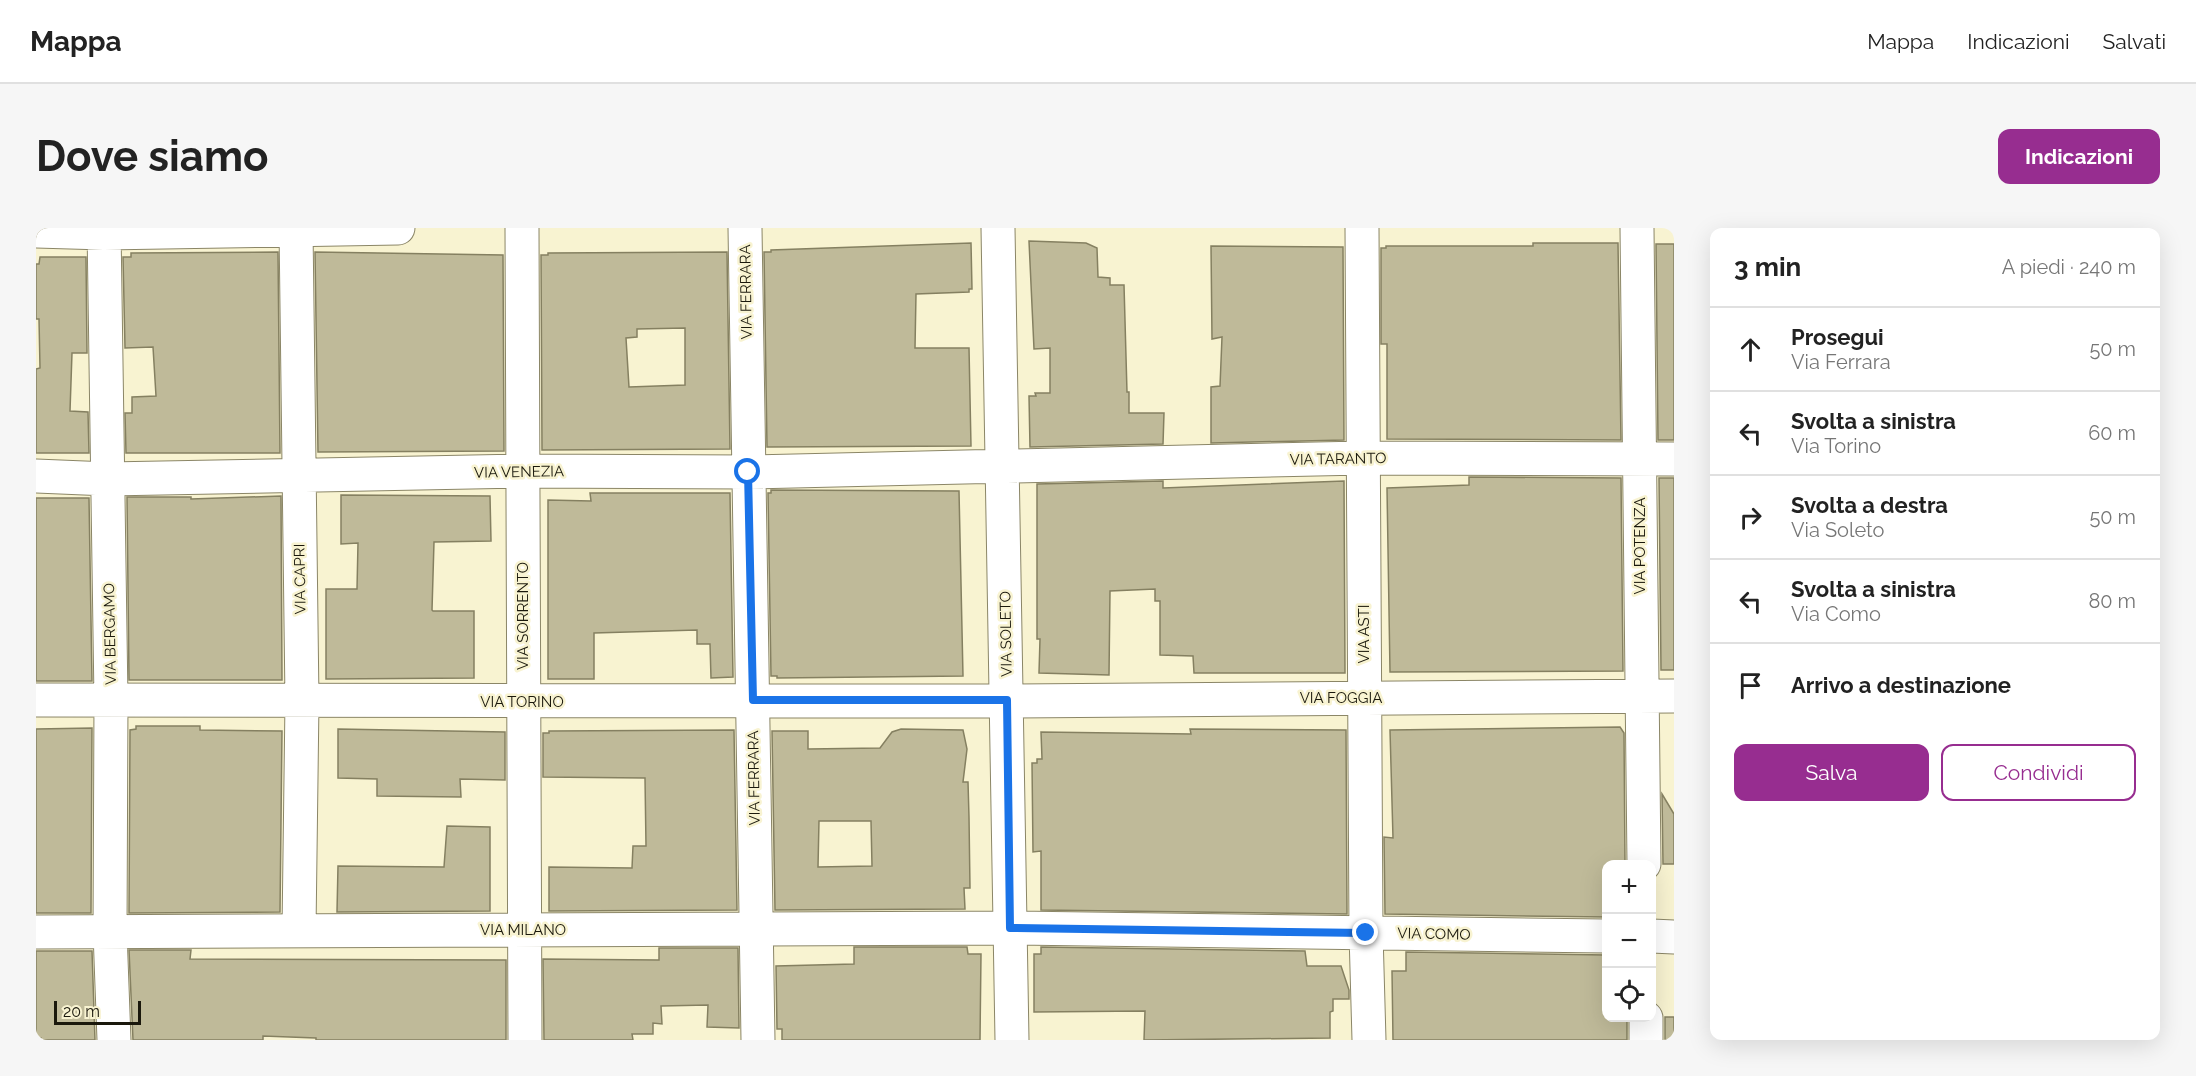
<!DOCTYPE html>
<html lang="it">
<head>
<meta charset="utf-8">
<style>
	:root { --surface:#fff; --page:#f6f6f6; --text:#222; --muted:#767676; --line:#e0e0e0; --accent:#972d90 }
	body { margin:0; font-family:Raleway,sans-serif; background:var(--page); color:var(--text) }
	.controls { position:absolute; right:18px; bottom:18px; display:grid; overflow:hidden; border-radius:12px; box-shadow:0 6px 24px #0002 }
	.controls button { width:54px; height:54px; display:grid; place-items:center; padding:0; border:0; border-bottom:2px solid var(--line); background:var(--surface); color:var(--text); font:30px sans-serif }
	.scale { position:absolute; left:18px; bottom:15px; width:87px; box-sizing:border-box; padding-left:6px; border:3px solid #1a180c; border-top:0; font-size:16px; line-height:21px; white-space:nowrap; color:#1a180c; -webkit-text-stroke:4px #f8f3d1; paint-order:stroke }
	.stop { position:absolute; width:18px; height:18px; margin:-14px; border:4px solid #1a73e8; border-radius:50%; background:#fff }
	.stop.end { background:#1a73e8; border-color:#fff; box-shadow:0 2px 6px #0008 }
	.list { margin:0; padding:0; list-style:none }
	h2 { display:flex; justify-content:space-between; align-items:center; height:78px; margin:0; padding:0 24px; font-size:26px }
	h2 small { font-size:20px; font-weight:400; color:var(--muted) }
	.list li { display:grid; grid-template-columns:39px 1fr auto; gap:18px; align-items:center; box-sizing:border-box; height:84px; padding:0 24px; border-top:2px solid var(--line) }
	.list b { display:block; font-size:22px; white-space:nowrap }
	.list p { margin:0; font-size:20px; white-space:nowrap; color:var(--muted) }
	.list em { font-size:20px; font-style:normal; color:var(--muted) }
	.actions { display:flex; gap:12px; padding:18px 24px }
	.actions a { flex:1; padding:14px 0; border:2px solid var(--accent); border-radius:12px; text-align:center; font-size:21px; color:var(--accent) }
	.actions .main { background:var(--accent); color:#fff }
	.icon { flex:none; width:33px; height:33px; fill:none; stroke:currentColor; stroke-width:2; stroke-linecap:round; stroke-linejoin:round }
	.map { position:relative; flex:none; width:1638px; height:812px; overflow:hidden; border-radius:12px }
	header { display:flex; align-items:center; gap:36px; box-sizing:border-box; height:84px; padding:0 30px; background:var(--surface); border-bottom:2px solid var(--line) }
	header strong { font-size:28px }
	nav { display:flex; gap:33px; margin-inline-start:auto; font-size:21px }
	.intro { display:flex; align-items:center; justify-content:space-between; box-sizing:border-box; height:144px; padding:0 36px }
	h1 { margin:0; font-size:42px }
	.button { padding:15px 27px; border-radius:12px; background:var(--accent); color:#fff; font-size:21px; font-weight:700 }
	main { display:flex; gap:36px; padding:0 36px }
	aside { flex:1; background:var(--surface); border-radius:12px; box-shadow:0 6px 24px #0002 }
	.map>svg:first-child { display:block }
	.building { fill:#bfba99; stroke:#858061; stroke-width:1.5; fill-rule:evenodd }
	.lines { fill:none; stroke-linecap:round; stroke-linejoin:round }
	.minor-casing { stroke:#8b8667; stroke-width:35 }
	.minor { stroke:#fff; stroke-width:33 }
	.route { stroke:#1a73e8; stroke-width:8 }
	.labels { text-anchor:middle; stroke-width:5; stroke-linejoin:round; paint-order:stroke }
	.street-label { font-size:15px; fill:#1a180c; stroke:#f8f3d1 }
</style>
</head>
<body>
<header>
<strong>Mappa</strong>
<nav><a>Mappa</a><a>Indicazioni</a><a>Salvati</a></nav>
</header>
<div class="intro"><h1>Dove siamo</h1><a class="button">Indicazioni</a></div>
<main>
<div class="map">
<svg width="1638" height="812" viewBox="0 0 1638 812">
	<rect width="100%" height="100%" fill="#f8f3d1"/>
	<!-- building -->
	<path class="building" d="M993,13L1050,15L1061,20L1062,49L1074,50V57H1088L1091,164H1093V185H1128L1127,216L994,219L993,168H1000L999,165H1014V120L998,121Z
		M935,15L936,61H933V64L880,66L879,120H933L935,218L731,219L728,24H735V22Z
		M1497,15H1582L1585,212L1351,211V116H1345V20H1350V18H1497Z
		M1620,16H1638V212H1622Z
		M1175,18L1307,19L1308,212L1175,215V159L1184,158L1186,109L1176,111Z
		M242,24L244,225H90L89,185H96V169L120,168L117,119L89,120L87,29H95V25Z
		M279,24L467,27L468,223L282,224Z
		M691,24L694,221L506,222L505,27H512V25ZM649,100V157L593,159L590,110L601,109V101Z
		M4,29H50L51,125H36L34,183L52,184L53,225H0V141L4,140L3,91H0V36H3Z
		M1433,249L1585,250L1587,443L1354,444L1351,260L1433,257Z
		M1623,250H1638V442H1625Z
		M1127,253V260L1308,253L1309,445H1158L1157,428L1124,427V373H1119V361L1074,363L1073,447L1003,445L1004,411H1001V256Z
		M735,262L923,263L927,448L741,450V448H735L732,265H735Z
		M554,265H694L697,449L675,450L674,416H661V402L558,405V451H512V272L555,273Z
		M305,267L454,268L455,313L398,314L396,382L397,383H438V450L290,451V361H321L322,315L305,316Z
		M245,268L246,452H93L91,269H155V271Z
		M0,270H53L56,453H0Z
		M100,498H164V502L246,503L244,684L93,685L94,502L100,501Z
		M1584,499L1588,505L1589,636H1570V689L1349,686L1348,609L1357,610L1354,502Z
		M56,500L55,685H0V501Z
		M302,501L469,504V552L424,551L425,569L341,568V551L302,550Z
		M865,501L927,502L931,521L927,554H932L933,589L934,660H928L929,681L739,682L736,503H772V521L844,520L856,504ZM783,593H835L836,638L782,639Z
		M1154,501L1310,502L1311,686L1005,682V623L997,624L996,535H1001V531H1006L1005,504L1155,506Z
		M698,502L701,682L513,683V639L596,640L597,618H610L609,550L507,549V505H513V503Z
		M1626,566L1638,586V636H1627Z
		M411,598L454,599V683L301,684L302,638L408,639Z
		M818,719H931L932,726H945L944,812H746V801H741L740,738L818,736Z
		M1005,719L1269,723L1271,738H1305L1313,762V771H1297V783L1294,784V810L1108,812L1109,783L998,784V726H1005Z
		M623,720H702L703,800L671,799L672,777L625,778L626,796L617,795V806H596L597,812H508L507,731L623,732Z
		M93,722H155L154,731L470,732V812H280V810L227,808V812H97Z
		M0,723H56L59,812H5V810H0Z
		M1370,724L1570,727V789H1591V812H1357L1356,743H1370Z
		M1629,789H1638V812H1629Z"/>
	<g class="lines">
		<!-- minor casing -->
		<g class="minor-casing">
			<path id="minor" d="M68,0L75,472L74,704L78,812
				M260,0L266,473L263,703
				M486,0L489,812
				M709,0L722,812
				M962,0L976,812
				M1326,0L1330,705L1333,812
				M1601,0L1608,636
				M0,3L68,5L362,0
				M0,248L72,251L487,243L712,244L1327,230L1638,231
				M0,472L971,473L1638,468
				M0,704L974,700L1570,708
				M1616,708L1638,709
				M1610,790V812"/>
		</g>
		<!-- minor -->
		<use href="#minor" class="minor"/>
	</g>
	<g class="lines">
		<!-- route -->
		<path class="route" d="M712,244L717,472H971L974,700L1330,705"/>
	</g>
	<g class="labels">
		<!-- street labels -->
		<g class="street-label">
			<text transform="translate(710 64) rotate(-91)" y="5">VIA FERRARA</text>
			<text transform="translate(1302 231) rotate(-1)" y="5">VIA TARANTO</text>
			<text transform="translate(483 244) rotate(-1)" y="5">VIA VENEZIA</text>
			<text transform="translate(1604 318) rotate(-90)" y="5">VIA POTENZA</text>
			<text transform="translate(264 351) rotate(-91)" y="5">VIA CAPRI</text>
			<text transform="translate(487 388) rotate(-90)" y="5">VIA SORRENTO</text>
			<text transform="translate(74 406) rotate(-91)" y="5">VIA BERGAMO</text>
			<text transform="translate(970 406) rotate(-91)" y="5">VIA SOLETO</text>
			<text transform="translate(1328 406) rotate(-90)" y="5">VIA ASTI</text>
			<text x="1305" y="475">VIA FOGGIA</text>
			<text x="486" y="479">VIA TORINO</text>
			<text transform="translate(718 550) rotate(-91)" y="5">VIA FERRARA</text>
			<text x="487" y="707">VIA MILANO</text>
			<text transform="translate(1398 706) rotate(1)" y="5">VIA COMO</text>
		</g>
	</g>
</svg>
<div class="controls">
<button>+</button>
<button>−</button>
<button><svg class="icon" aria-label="locate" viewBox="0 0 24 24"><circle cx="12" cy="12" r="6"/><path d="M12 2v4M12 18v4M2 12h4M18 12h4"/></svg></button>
</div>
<div class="scale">20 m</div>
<div class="stop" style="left:712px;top:244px"></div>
<div class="stop end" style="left:1330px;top:705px"></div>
</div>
<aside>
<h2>3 min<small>A piedi · 240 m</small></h2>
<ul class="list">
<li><svg class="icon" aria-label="ahead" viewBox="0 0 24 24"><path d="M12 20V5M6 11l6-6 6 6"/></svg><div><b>Prosegui</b><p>Via Ferrara</p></div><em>50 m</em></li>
<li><svg class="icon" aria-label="left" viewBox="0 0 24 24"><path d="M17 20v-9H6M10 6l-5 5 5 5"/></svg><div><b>Svolta a sinistra</b><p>Via Torino</p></div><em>60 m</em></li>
<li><svg class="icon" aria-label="right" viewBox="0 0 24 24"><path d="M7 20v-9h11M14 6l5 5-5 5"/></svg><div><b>Svolta a destra</b><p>Via Soleto</p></div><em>50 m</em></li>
<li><svg class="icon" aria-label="left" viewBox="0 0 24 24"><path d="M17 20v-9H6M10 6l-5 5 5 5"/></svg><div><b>Svolta a sinistra</b><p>Via Como</p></div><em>80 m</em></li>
<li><svg class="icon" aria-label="arrive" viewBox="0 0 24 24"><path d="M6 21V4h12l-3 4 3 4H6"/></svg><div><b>Arrivo a destinazione</b></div></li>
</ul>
<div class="actions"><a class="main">Salva</a><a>Condividi</a></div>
</aside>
</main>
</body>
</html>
